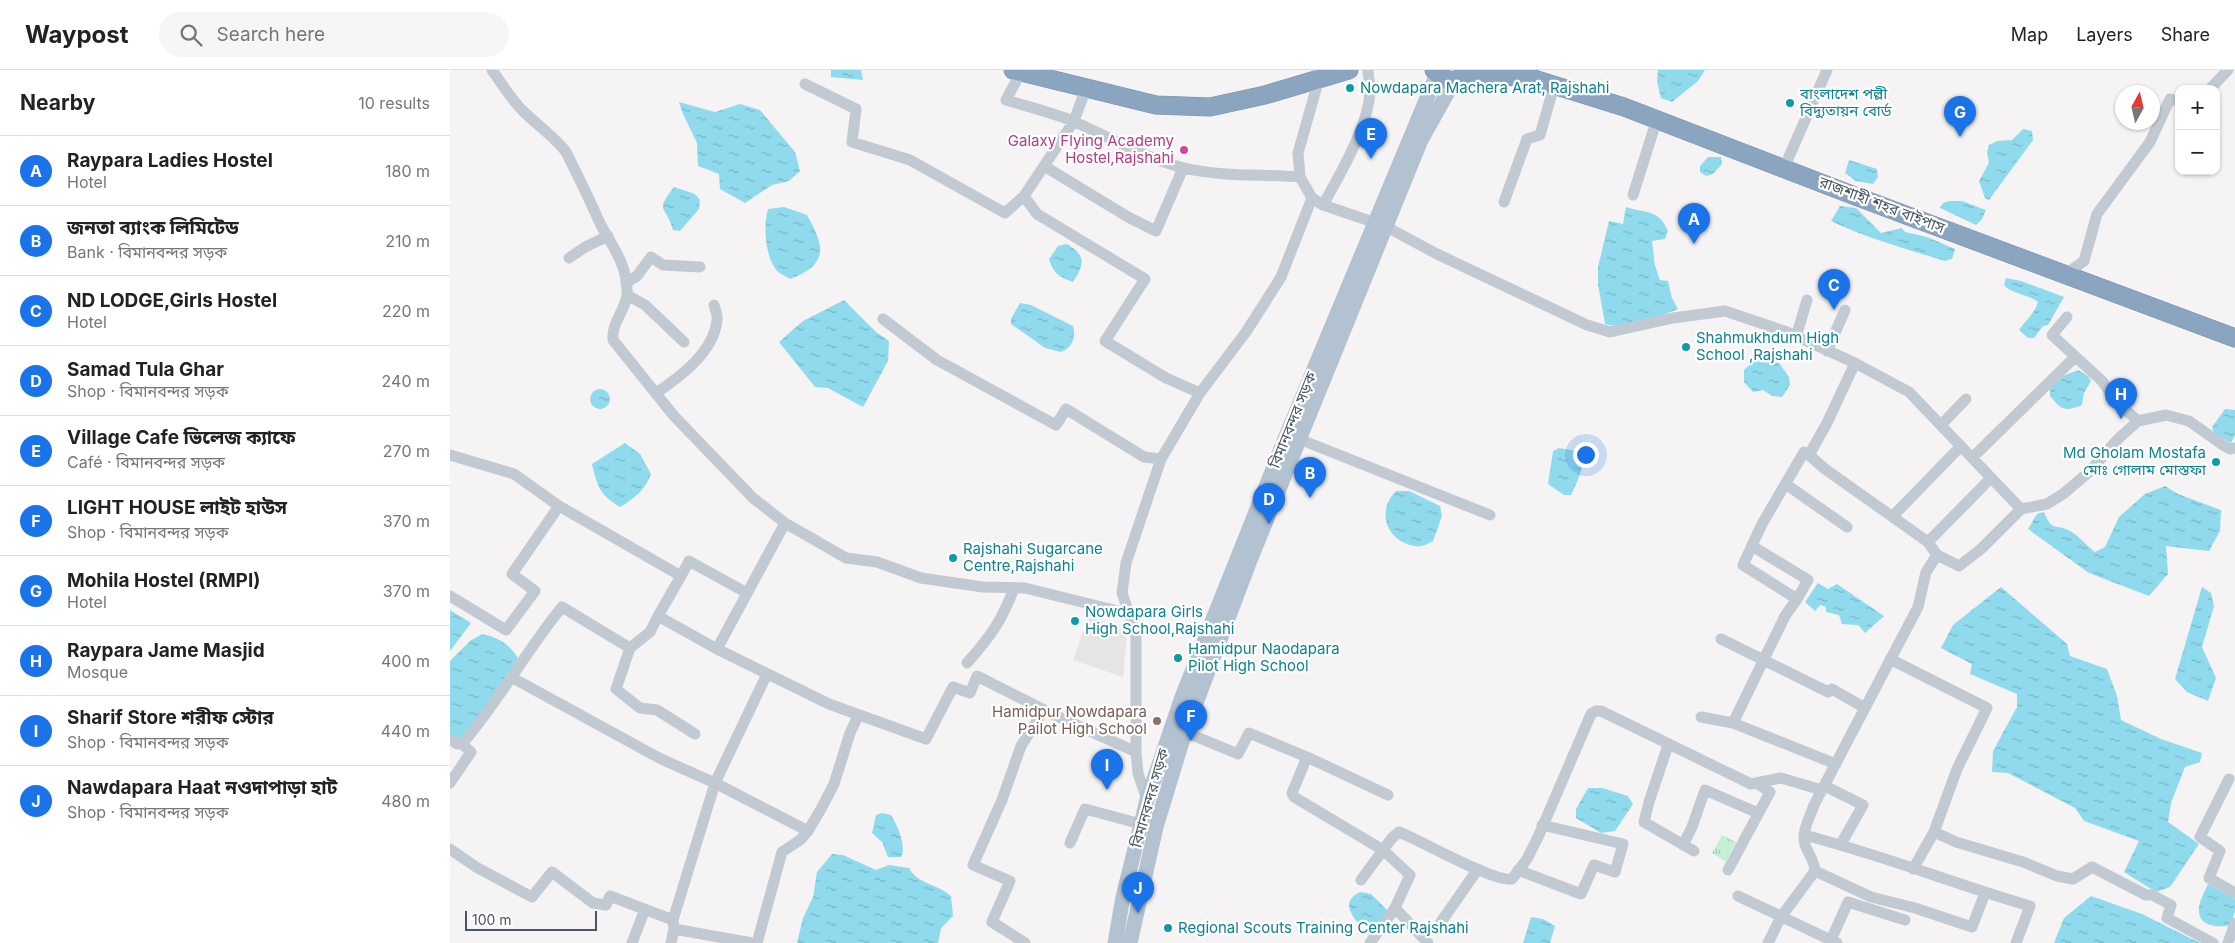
<!DOCTYPE html>
<html lang="en">
<head>
<meta charset="utf-8">
<style>
	:root { --surface:#fff; --page:#f6f6f6; --text:#222; --muted:#767676; --line:#e0e0e0; --accent:#1a73e8 }
	body { margin:0; font-family:Inter,"Noto Sans Bengali",sans-serif; background:var(--page); color:var(--text) }
	.controls { position:absolute; right:15px; top:15px; display:grid; overflow:hidden; border-radius:10px; box-shadow:0 1px 4px #0004 }
	.controls button { width:45px; height:45px; display:grid; place-items:center; padding:0; border:0; border-bottom:1px solid var(--line); background:var(--surface); color:var(--text); font:25px sans-serif }
	.compass { position:absolute; left:1665px; top:15px; width:45px; height:45px; border-radius:50%; background:var(--surface); box-shadow:0 1px 4px #0004; rotate:8deg }
	.scale { position:absolute; left:15px; bottom:12px; width:132px; box-sizing:border-box; padding-left:5px; border:2px solid #4a5661; border-top:0; font-size:14px; line-height:18px; white-space:nowrap; color:#4a5661; -webkit-text-stroke:4px #fff; paint-order:stroke }
	.you { position:absolute; left:1135px; top:384px; width:18px; height:18px; margin:-12px; border:4px solid #fff; border-radius:50%; background:#1a73e8; box-shadow:0 0 0 8px #1a73e833 }
	.badge { display:grid; place-items:center; width:32px; height:32px; border-radius:50%; background:var(--accent); color:#fff; font-size:16px; font-weight:700 }
	.pin { position:absolute; translate:-50% -41px; filter:drop-shadow(0 1px 2px #0008) }
	.pin::after { content:''; position:absolute; top:26px; width:18px; height:15px; background:inherit; clip-path:polygon(0 0,100% 0,50% 100%) }
	.list { margin:0; padding:0; list-style:none }
	h2 { display:flex; justify-content:space-between; align-items:center; height:65px; margin:0; padding:0 20px; font-size:21px }
	h2 small { font-size:16px; font-weight:400; color:var(--muted) }
	.list li { display:grid; grid-template-columns:32px 1fr auto; gap:15px; align-items:center; box-sizing:border-box; height:70px; padding:0 20px; border-top:1px solid var(--line) }
	.list b { display:block; font-size:19px; white-space:nowrap }
	.list p { margin:0; font-size:16px; white-space:nowrap; color:var(--muted) }
	.list em { font-size:16px; font-style:normal; color:var(--muted) }
	.icon { flex:none; width:28px; height:28px; fill:none; stroke:currentColor; stroke-width:2; stroke-linecap:round; stroke-linejoin:round }
	.map { position:relative; flex:none; width:1785px; height:873px; overflow:hidden }
	header { display:flex; align-items:center; gap:30px; box-sizing:border-box; height:70px; padding:0 25px; background:var(--surface); border-bottom:1px solid var(--line) }
	header strong { font-size:24px }
	nav { display:flex; gap:28px; margin-inline-start:auto; font-size:18px }
	.search { width:350px; height:45px; background:var(--page); display:flex; align-items:center; gap:12px; box-sizing:border-box; padding:0 18px; border-radius:28px; color:var(--muted); font-size:19px }
	main { display:flex }
	aside { flex:1; background:var(--surface) }
	.map>svg:first-child { display:block }
	.education { fill:#e6e4e5 }
	.park { fill:url(#park-tufts) }
	.water { fill:url(#water-ripples) }
	.lines { fill:none; stroke-linecap:round; stroke-linejoin:round }
	.highway-casing { stroke:#7690ad; stroke-width:19 }
	.minor { stroke:#c1cad2; stroke-width:11 }
	.major { stroke:#b3c2d1; stroke-width:15 }
	.highway { stroke:#8ba5c1; stroke-width:18 }
	.culture-dot { fill:#0f9aa8; stroke:#fff; stroke-width:2 }
	.hotel-dot { fill:#d1479c; stroke:#fff; stroke-width:2 }
	.education-dot { fill:#8d6e63; stroke:#fff; stroke-width:2 }
	.labels { text-anchor:middle; stroke-width:4.5; stroke-linejoin:round; paint-order:stroke }
	.culture-label { font-size:15px; fill:#0d838f; stroke:#fff; text-anchor:start }
	.hotel-label { font-size:15px; fill:#b23c85; stroke:#fff; text-anchor:end }
	.street-label { font-size:15px; fill:#4a5661; stroke:#fff }
	.education-label { font-size:15px; fill:#785e54; stroke:#fff; text-anchor:end }
</style>
</head>
<body>
<header>
<strong>Waypost</strong>
<div class="search"><svg class="icon" aria-label="search" viewBox="0 0 24 24"><circle cx="10" cy="10" r="6"/><path d="M15 15l6 6"/></svg>Search here</div>
<nav><a>Map</a><a>Layers</a><a>Share</a></nav>
</header>
<main>
<aside>
<h2>Nearby<small>10 results</small></h2>
<ul class="list">
<li><span class="badge">A</span><div><b>Raypara Ladies Hostel</b><p>Hotel</p></div><em>180 m</em></li>
<li><span class="badge">B</span><div><b>জনতা ব্যাংক লিমিটেড</b><p>Bank · বিমানবন্দর সড়ক</p></div><em>210 m</em></li>
<li><span class="badge">C</span><div><b>ND LODGE,Girls Hostel</b><p>Hotel</p></div><em>220 m</em></li>
<li><span class="badge">D</span><div><b>Samad Tula Ghar</b><p>Shop · বিমানবন্দর সড়ক</p></div><em>240 m</em></li>
<li><span class="badge">E</span><div><b>Village Cafe ভিলেজ ক্যাফে</b><p>Café · বিমানবন্দর সড়ক</p></div><em>270 m</em></li>
<li><span class="badge">F</span><div><b>LIGHT HOUSE লাইট হাউস</b><p>Shop · বিমানবন্দর সড়ক</p></div><em>370 m</em></li>
<li><span class="badge">G</span><div><b>Mohila Hostel (RMPI)</b><p>Hotel</p></div><em>370 m</em></li>
<li><span class="badge">H</span><div><b>Raypara Jame Masjid</b><p>Mosque</p></div><em>400 m</em></li>
<li><span class="badge">I</span><div><b>Sharif Store শরীফ স্টোর</b><p>Shop · বিমানবন্দর সড়ক</p></div><em>440 m</em></li>
<li><span class="badge">J</span><div><b>Nawdapara Haat নওদাপাড়া হাট</b><p>Shop · বিমানবন্দর সড়ক</p></div><em>480 m</em></li>
</ul>
</aside>
<div class="map">
<svg width="1785" height="873" viewBox="0 0 1785 873">
	<defs>
		<pattern id="park-tufts" width="24" height="20" patternUnits="userSpaceOnUse" patternTransform="scale(1.25)"><rect width="24" height="20" fill="#c3f1d5"/><path d="M3 7l-1-3M5 7V3M7 7l1-3M15 17l-1-3M17 17v-4M19 17l1-3" fill="none" stroke="#a0c6b0"/></pattern>
		<pattern id="water-ripples" width="26" height="14" patternUnits="userSpaceOnUse" patternTransform="scale(1.25)"><rect width="26" height="14" fill="#90daee"/><path d="M2 4q2-2 4 0t4 0M15 11q2-2 4 0t4 0" fill="none" stroke="#78b4c4"/></pattern>
	</defs>
	<rect width="100%" height="100%" fill="#f5f3f3"/>
	<!-- education -->
	<path class="education" d="M639,545L677,562L673,607L623,590Z"/>
	<!-- park -->
	<path class="park" d="M1272,765L1286,772L1276,792L1262,783Z"/>
	<!-- water -->
	<path class="water" d="M381,0H411L413,10L381,7Z
		M1208,0H1255L1248,11L1222,32L1211,28L1207,11Z
		M229,32L265,42L290,34L310,40L345,82L350,101L339,111L322,115L295,133L270,119L269,104L248,96L247,73L233,44Z
		M1573,59L1582,61L1583,70L1539,130L1535,128L1529,111L1539,93L1537,82L1539,75L1547,71L1562,70Z
		M1258,87H1271L1272,94L1263,104L1256,106L1250,102V96Z
		M1399,90L1427,99L1428,107L1423,114L1406,111L1395,103Z
		M224,117L245,124L250,130L249,139L230,161L223,160C216,134 204,143 224,117Z
		M1499,131H1512L1536,140L1532,149L1526,155L1490,138L1493,133Z
		M1390,136L1406,138L1431,163L1452,158L1455,162L1477,167L1505,179L1502,189L1495,191C1457,179 1418,169 1381,151Z
		M334,137L357,145C375,177 379,194 340,209C336,206 330,204 327,201C315,186 313,156 318,139Z
		M1176,137C1196,144 1208,138 1218,161L1215,169L1202,171L1205,196L1210,210L1218,211L1222,228L1228,239C1209,247 1174,260 1155,254L1148,214V197L1159,151L1173,154Z
		M617,174C636,186 635,193 623,212C609,207 603,203 599,189L608,176Z
		M1556,208L1571,211L1614,227L1598,255L1593,256L1584,268H1578L1569,260C1576,250 1585,243 1588,232C1578,224 1561,224 1554,215Z
		M394,230L426,262L439,271L438,291L413,337L378,318L365,317L329,272L353,251Z
		M570,233L581,235L623,256C626,266 623,278 611,282L595,278L561,254V249Z
		M1305,290L1329,293L1339,307L1340,315L1332,327L1322,326L1313,320L1303,322L1294,312V300Z
		M1628,300L1638,306L1641,311L1634,323L1632,335C1614,342 1612,340 1600,326V316L1613,306Z
		M140 329a10 10 0 1 1 20 0a10 10 0 1 1-20 0Z
		M1775,339L1785,340V365L1781,373L1764,363L1762,357Z
		M175,373L190,384L201,404C195,420 185,428 170,437C150,425 147,416 142,394Z
		M1109,378L1132,382C1135,397 1127,412 1121,425H1114L1098,414L1103,381Z
		M1715,416L1728,424L1771,440L1770,461L1759,481L1716,476L1718,504L1699,526L1639,503L1578,459L1587,444L1594,442C1602,463 1606,453 1620,461C1629,466 1637,476 1645,482L1655,477L1669,447L1695,424Z
		M946,421H959L990,436L992,446L983,471C977,474 971,478 965,476C936,471 926,441 946,421Z
		M1368,513L1378,519L1387,514L1434,546L1415,563L1408,555L1392,554L1389,545L1376,542V537L1370,535L1365,541L1355,532Z
		M1551,517L1617,574L1620,586L1657,599L1667,626L1671,650L1711,669L1752,683L1750,692L1735,697L1721,733L1718,752L1749,774L1720,817L1706,822L1674,802L1689,771L1634,751L1625,738L1558,703L1542,702L1543,681L1567,637V624L1520,604L1522,594L1491,578L1503,555Z
		M1752,517L1761,523L1764,536L1752,577L1766,608L1758,631L1737,622L1725,609Z
		M0,540L21,553L0,581Z
		M32,564C48,567 59,574 68,588L34,644L8,670L0,666V591L20,571Z
		M1138,718H1152L1178,726L1183,734L1165,761L1151,763L1126,748V739Z
		M432,743L441,745C447,755 457,776 451,787H438L432,772L422,763L426,745Z
		M382,784L393,785L426,800L439,795L459,798C467,814 488,814 501,826L503,846L491,858L488,873H347L353,848L363,827L367,802Z
		M1758,814L1785,829V841L1781,855C1770,858 1749,857 1749,841C1748,833 1755,821 1758,814Z
		M910,822L921,824L937,840L930,852L924,854L907,852C898,840 894,830 910,822Z
		M1641,826L1692,844L1750,873H1604L1614,848Z
		M1081,847L1093,849L1105,856L1100,873H1073Z"/>
	<g class="lines">
		<!-- highway casing -->
		<g class="highway-casing">
			<path id="highway" d="M563,0L706,35L760,37L815,25L899,0
				M984,0C993,13 1010,14 1019,0
				M1055,0L1174,37L1405,126L1785,268
				M1012,8L1027,4L1066,7"/>
		</g>
		<!-- minor -->
		<path class="minor" d="M42,0C52,14 61,29 73,41C87,55 105,67 116,82C127,104 138,126 148,149C159,173 176,190 177,219C179,237 161,251 163,270L224,346L303,428L335,453L396,488L427,492L471,508L533,517L575,518L680,544
			M868,0L869,9L848,83L850,107L862,128L873,135L923,152
			M571,2L556,30C579,37 604,43 625,52C661,68 695,88 734,98C772,107 811,104 850,107
			M355,14L406,39L402,72L460,90L555,143L574,126
			M636,18L624,51L574,126L587,144L695,209L655,271L716,308L750,323
			M1760,19L1778,0
			M594,96L678,147L706,161L733,98
			M1334,98L1377,0
			M1183,125L1207,49
			M1054,132L1077,69L1090,65L1104,16
			M873,135C890,104 920,54 920,19C920,13 918,6 918,0
			M935,156L987,184L1137,255L1160,262L1223,248L1275,241L1337,262L1405,293L1459,322L1571,439
			M119,188L135,177L158,166
			M1614,205L1634,191L1647,144L1700,72L1720,29L1729,31
			M176,213L187,206L201,187L213,195L250,197
			M177,225L195,235L234,272
			M1617,247L1602,265L1652,311L1667,332L1688,351
			M433,249L487,290L606,355L616,339L694,387L711,389
			M1346,267L1357,230
			M1377,281L1395,240
			M1405,293L1377,353L1359,385L1375,399L1478,472L1487,485
			M206,323C230,307 264,282 267,250C268,246 265,239 264,235
			M1491,355L1516,329
			M849,369L1040,445
			M0,385L64,404L109,436
			M1522,388L1625,287
			M1337,415L1397,457
			M1443,446L1511,376
			M335,453L267,579L379,634L476,669L503,617L520,623L527,606L602,644L686,682
			M1478,472L1540,409
			M1302,476L1358,510L1347,529
			M0,526L56,560L85,521L62,504L109,436L231,506L239,491L297,523
			M208,546L231,506
			M1271,569L1378,622L1382,619L1415,638
			M180,578L166,619L190,638L207,640L245,664
			M1440,589L1537,638L1507,699L1484,762L1463,799
			M517,593C540,567 552,551 564,518
			M317,604L265,713L358,761
			M61,607L211,689L265,713L223,850
			M1251,647L1283,653L1386,694
			M1283,653L1335,546L1347,529L1293,495L1312,454L1354,382L1359,385
			M735,662L788,684L799,663L857,687L938,725
			M0,669L7,674H12L21,682L0,713
			M12,674C49,631 76,581 112,537L180,578L200,562L208,546L267,579
			M1218,675L1199,732L1194,752L1244,781
			M857,687L842,723L844,727L933,780L960,805L945,838L920,873
			M1779,709L1750,767L1770,781L1759,808L1785,823
			M1375,716L1413,735L1391,774
			M697,730L688,703L686,682V563L672,523L676,493L711,389L750,323L796,262L831,207L862,128
			M1484,762L1506,772L1573,792L1607,806L1623,809L1642,797L1696,825H1702L1721,835L1717,848L1763,873
			M1354,765C1430,784 1504,814 1580,836L1566,873
			M620,773L635,739L691,754
			M1233,775L1242,757L1255,720L1308,743
			M0,779L26,797L82,827L102,802L143,833L156,835L160,826L223,850L224,859L302,873
			M1068,800L1131,824L1144,795L1165,802L1173,774L1092,755
			M1278,800L1320,722L1308,714
			M1365,801L1421,827L1465,838L1522,857L1535,823
			M911,810L942,768L949,762C970,770 1045,813 1062,809L1077,789L1089,765L1141,644L1146,641H1151L1301,714L1331,708L1372,720
			M1288,826L1387,873
			M945,838L978,873
			M991,852L1028,799
			M1381,870L1398,832L1455,850
			M182,873L195,839
			M221,873L224,859
			M307,873L332,782L350,770L358,761L371,739L384,714L400,663L408,646
			M575,873L542,852L560,811L523,795L552,730L571,676L594,640
			M1318,873L1331,847L1365,801C1364,790 1359,785 1355,775C1351,762 1360,747 1364,735L1468,537L1476,502L1487,485L1509,496L1531,479L1571,439L1597,434L1613,424L1639,402L1668,369L1688,351L1716,345L1739,351L1773,375L1780,379L1785,378
			M1778,873L1785,853"/>
		<!-- major -->
		<path class="major" d="M665,873L673,827L697,730L732,627L837,364L987,4
			M680,873L706,757L735,662L799,493L971,70L1004,11"/>
		<!-- highway -->
		<use href="#highway" class="highway"/>
	</g>
	<!-- markers -->
	<g class="culture-dot">
		<circle cx="900" cy="18" r="5"/>
		<circle cx="1340" cy="33" r="5"/>
		<circle cx="1236" cy="277" r="5"/>
		<circle cx="1766" cy="392" r="5"/>
		<circle cx="503" cy="488" r="5"/>
		<circle cx="625" cy="551" r="5"/>
		<circle cx="728" cy="588" r="5"/>
		<circle cx="718" cy="858" r="5"/>
	</g>
	<circle class="hotel-dot" cx="734" cy="80" r="5"/>
	<circle class="education-dot" cx="707" cy="651" r="5"/>
	<g class="labels">
		<!-- culture labels -->
		<g class="culture-label">
			<text x="910" y="23">Nowdapara Machera Arat, Rajshahi</text>
			<text x="1350" y="29">বাংলাদেশ পল্লী<tspan x="1350" dy="17">বিদ্যুতায়ন বোর্ড</tspan></text>
			<text x="1246" y="273">Shahmukhdum High<tspan x="1246" dy="17">School ,Rajshahi</tspan></text>
			<text x="1756" y="388" text-anchor="end">Md Gholam Mostafa<tspan x="1756" dy="17">মোঃ গোলাম মোস্তফা</tspan></text>
			<text x="513" y="484">Rajshahi Sugarcane<tspan x="513" dy="17">Centre,Rajshahi</tspan></text>
			<text x="635" y="547">Nowdapara Girls<tspan x="635" dy="17">High School,Rajshahi</tspan></text>
			<text x="738" y="584">Hamidpur Naodapara<tspan x="738" dy="17">Pilot High School</tspan></text>
			<text x="728" y="863">Regional Scouts Training Center Rajshahi</text>
		</g>
		<!-- hotel labels -->
		<g class="hotel-label">
			<text x="724" y="76">Galaxy Flying Academy<tspan x="724" dy="17">Hostel,Rajshahi</tspan></text>
		</g>
		<!-- street labels -->
		<g class="street-label">
			<text transform="translate(1432 135) rotate(21)" y="5">রাজশাহী শহর বাইপাস</text>
			<text transform="translate(843 350) rotate(-68)" y="5">বিমানবন্দর সড়ক</text>
			<text transform="translate(700 728) rotate(-74)" y="5">বিমানবন্দর সড়ক</text>
		</g>
		<!-- education labels -->
		<g class="education-label">
			<text x="697" y="647">Hamidpur Nowdapara<tspan x="697" dy="17">Pailot High School</tspan></text>
		</g>
	</g>
</svg>
<div class="controls">
<button>+</button>
<button>−</button>
</div>
<svg class="compass" viewBox="-18 -18 36 36"><path d="M0-13l5 13h-10z" fill="#e53935"/><path d="M0 13l5-13h-10z" fill="#767676"/></svg>
<div class="scale">100 m</div>
<div class="you"></div>
<div class="pin badge" style="left:1244px;top:174px">A</div>
<div class="pin badge" style="left:860px;top:428px">B</div>
<div class="pin badge" style="left:1384px;top:240px">C</div>
<div class="pin badge" style="left:819px;top:454px">D</div>
<div class="pin badge" style="left:921px;top:89px">E</div>
<div class="pin badge" style="left:741px;top:671px">F</div>
<div class="pin badge" style="left:1510px;top:67px">G</div>
<div class="pin badge" style="left:1671px;top:349px">H</div>
<div class="pin badge" style="left:657px;top:720px">I</div>
<div class="pin badge" style="left:688px;top:843px">J</div>
</div>
</main>
</body>
</html>
